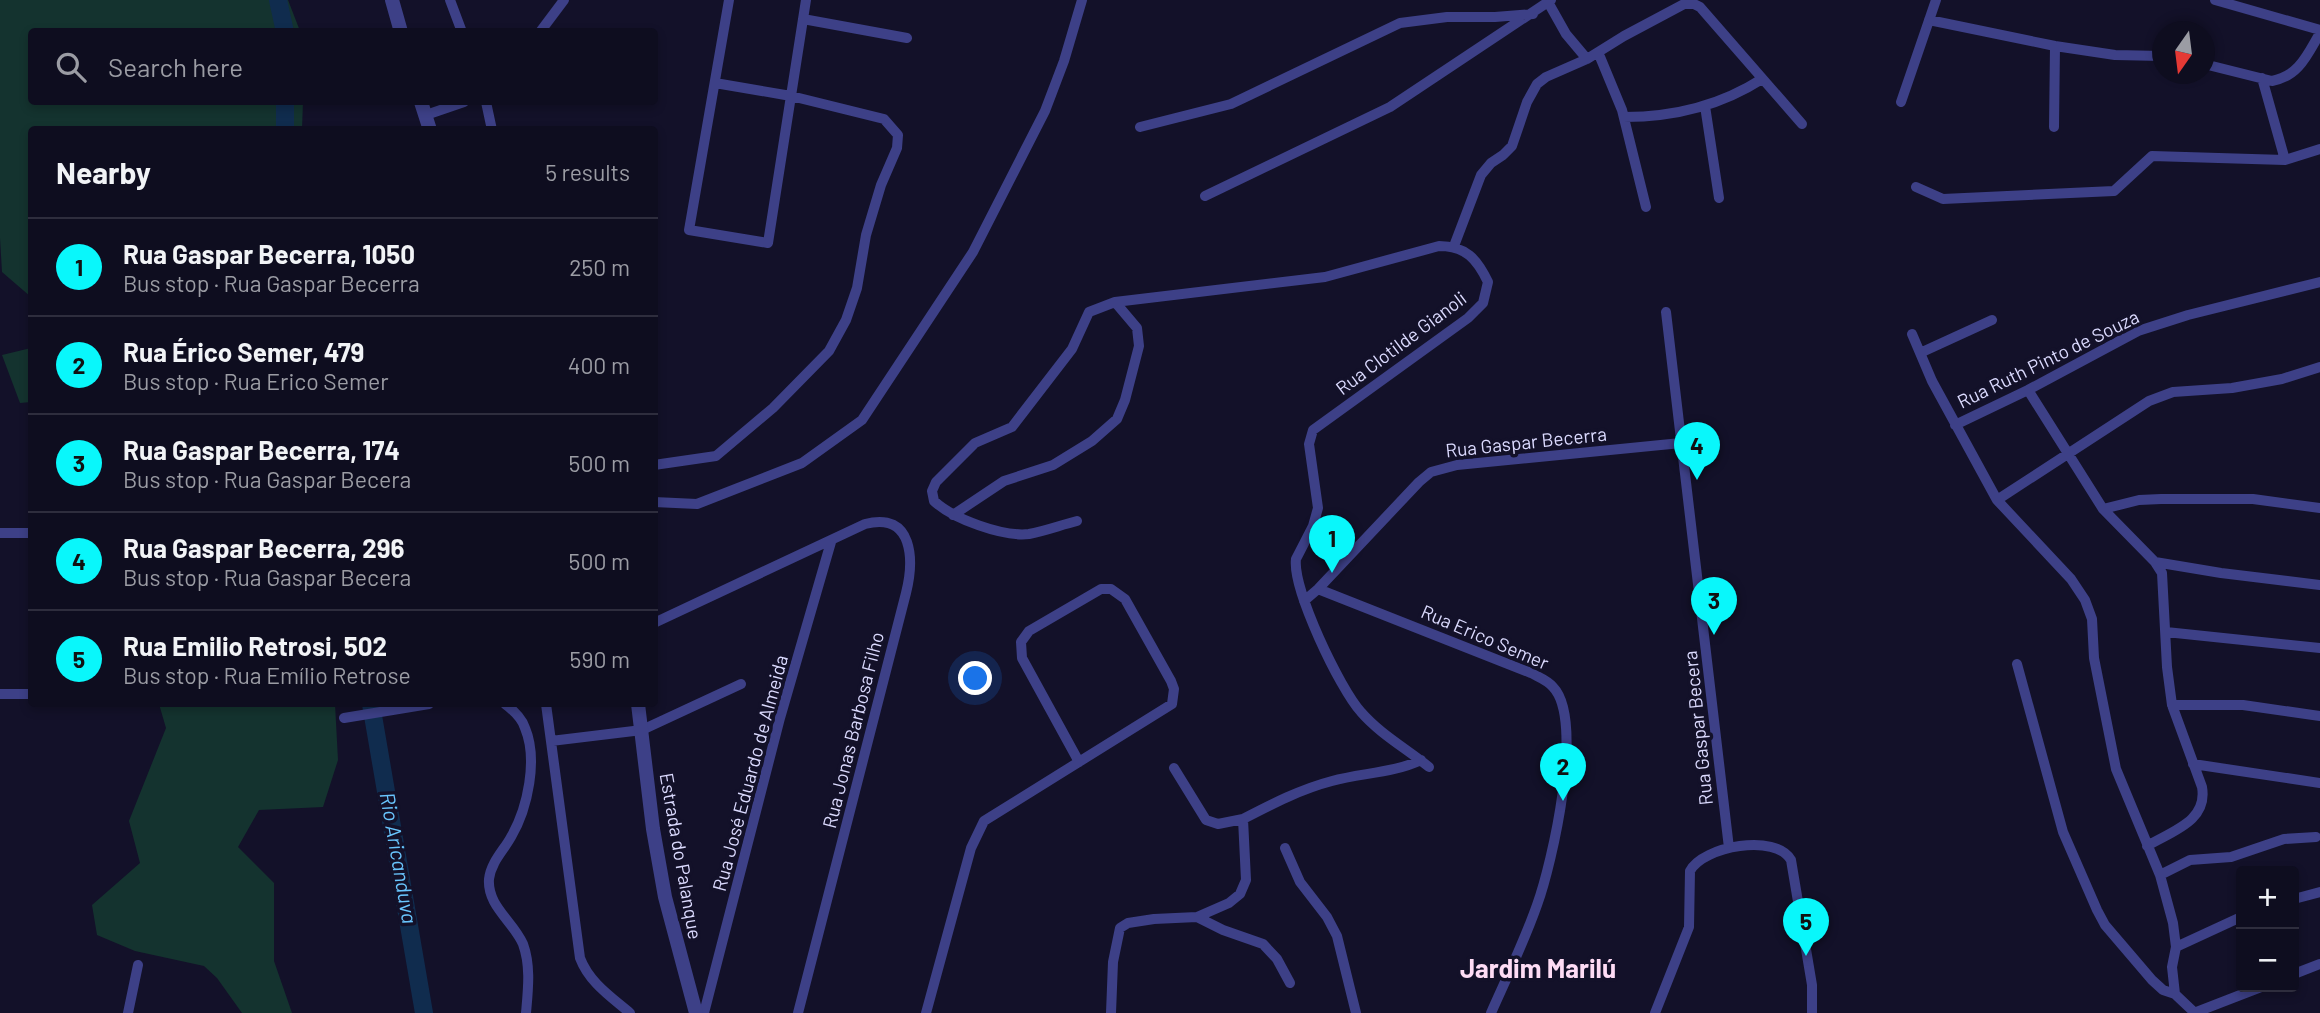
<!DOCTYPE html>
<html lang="en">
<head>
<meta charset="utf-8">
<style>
	:root { --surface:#0e0d1f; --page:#171628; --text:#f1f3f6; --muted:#9b9ca4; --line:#2e2d3d; --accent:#09f7fb }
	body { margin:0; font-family:Barlow,sans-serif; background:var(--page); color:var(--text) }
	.controls { position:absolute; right:21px; bottom:21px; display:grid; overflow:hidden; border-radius:7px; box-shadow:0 4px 10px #0003 }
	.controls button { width:63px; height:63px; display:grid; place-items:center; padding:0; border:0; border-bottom:2px solid var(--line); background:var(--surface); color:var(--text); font:35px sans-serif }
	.compass { position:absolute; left:2152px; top:21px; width:63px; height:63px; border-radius:50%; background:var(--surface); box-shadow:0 4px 10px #0003; rotate:194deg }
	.you { position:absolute; left:976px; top:679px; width:24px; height:24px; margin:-18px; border:5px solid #fff; border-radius:50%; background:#1a73e8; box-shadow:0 0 0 10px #1a73e833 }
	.badge { display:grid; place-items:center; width:46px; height:46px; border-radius:50%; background:var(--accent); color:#111; font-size:23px; font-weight:700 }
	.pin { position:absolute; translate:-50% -58px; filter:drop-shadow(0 2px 4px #0008) }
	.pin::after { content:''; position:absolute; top:37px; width:24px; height:21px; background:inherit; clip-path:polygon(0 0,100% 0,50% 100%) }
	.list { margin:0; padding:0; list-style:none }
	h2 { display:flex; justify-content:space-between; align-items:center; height:91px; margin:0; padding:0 28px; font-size:30px }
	h2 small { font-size:23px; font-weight:400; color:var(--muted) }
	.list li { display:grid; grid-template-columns:46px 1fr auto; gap:21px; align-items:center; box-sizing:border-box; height:98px; padding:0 28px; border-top:2px solid var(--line) }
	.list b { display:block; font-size:26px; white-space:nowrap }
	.list p { margin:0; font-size:23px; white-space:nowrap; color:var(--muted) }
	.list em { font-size:23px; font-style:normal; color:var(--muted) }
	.icon { flex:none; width:38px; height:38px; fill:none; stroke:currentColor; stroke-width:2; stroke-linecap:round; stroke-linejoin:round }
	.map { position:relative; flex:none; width:2320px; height:1013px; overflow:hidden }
	.search { position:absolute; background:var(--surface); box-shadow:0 4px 10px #0003; left:28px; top:28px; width:630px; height:77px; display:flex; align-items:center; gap:18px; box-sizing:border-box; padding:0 24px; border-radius:7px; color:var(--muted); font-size:26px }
	.panel { position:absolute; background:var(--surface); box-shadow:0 4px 10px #0003; left:28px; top:126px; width:630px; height:581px; border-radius:7px }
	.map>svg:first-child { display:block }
	.green { fill:#14332f }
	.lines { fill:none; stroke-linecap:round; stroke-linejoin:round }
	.river { stroke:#102c4e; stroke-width:18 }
	.minor { stroke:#3d4087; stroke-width:10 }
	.tertiary { stroke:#3d4087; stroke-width:14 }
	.labels { text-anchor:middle; stroke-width:7; stroke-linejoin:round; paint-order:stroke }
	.street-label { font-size:19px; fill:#dbdafe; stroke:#131129 }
	.water-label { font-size:21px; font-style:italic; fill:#69c5fd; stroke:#131129 }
	.district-label { font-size:26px; font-weight:bold; fill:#fedcf5; stroke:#131129 }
</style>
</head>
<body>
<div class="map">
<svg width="2320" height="1013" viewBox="0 0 2320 1013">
	<rect width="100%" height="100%" fill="#131129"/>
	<!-- green -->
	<path class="green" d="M0,0H288L300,31L32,32V102H303L302,129L32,130L31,297L2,272L0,238Z
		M31,348V402L20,403L2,355Z
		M159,704H335L338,760L323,807L259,810L238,847L274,883V961L292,1013H242L217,978L204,966L135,951L97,935L92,905L140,863L129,821L166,728Z"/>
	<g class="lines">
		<!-- river -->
		<path class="river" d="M278,0L285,32
			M285,130V102
			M371,704L424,1013"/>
		<!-- minor -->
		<path class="minor" d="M450,0L462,32
			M729,0L689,230L768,243L806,0
			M2215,0L2320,30
			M1548,2L1566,34L1587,59
			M803,19L907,38
			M1929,20L2055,46L2115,55L2162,56
			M540,32L564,0
			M1598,52L1622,110L1646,207
			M2204,64L2272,81C2299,76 2307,55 2320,33
			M2262,78L2285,160
			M486,102L492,130
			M1901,102L1936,0
			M1705,106L1719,198
			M426,115L464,102
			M1624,117C1673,117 1720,106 1762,79
			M1140,127L1231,104L1400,23L1447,17H1495L1533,14
			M2054,127L2055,46
			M1916,187L1943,199L2114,191L2152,156L2285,160L2320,149
			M1205,196L1390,107L1551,0
			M1454,246L1481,175L1491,163L1503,155L1512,146L1527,102L1537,84L1546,77L1587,59L1624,36L1684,4H1694L1700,7L1802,124
			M1666,312L1729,848
			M1912,334L1932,381L1997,500L2149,401L2173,392L2232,388L2282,379L2320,367
			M1920,353L1992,320
			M2028,390L2103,509L2155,562L2162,573L2167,667L2172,705L2202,787C2208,821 2172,831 2147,846
			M1955,425L2028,390L2138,331L2188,315L2320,282
			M654,465L716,456L773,408L829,351L846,320L857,288L866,235L881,185L897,148L898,135L884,119L791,96L715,83
			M1997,500L2071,579L2085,600L2092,619L2094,658L2116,769L2160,875L2173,923L2176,947L2172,967L2175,994L2195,1013
			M654,502L697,504L802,463L862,420L973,252L1045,111L1064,61L1082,0
			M2103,509L2139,500L2161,499H2253L2320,508
			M953,515L1004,481L1053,465L1092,441L1117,419L1125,400L1139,346L1137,328L1115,302
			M1077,521C1061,525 1045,531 1029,534C1003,537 953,519 934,501L932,491L936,482L975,443L1012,427L1072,349L1089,312L1115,302L1325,277L1439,246C1466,246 1477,259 1488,282L1483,303L1468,318L1313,430L1309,444L1318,508L1313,526L1296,559C1292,589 1340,689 1361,712C1380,734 1407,749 1429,767
			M0,533H32
			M2155,562L2221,573L2320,585
			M1318,589L1531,673C1538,677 1547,680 1553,687C1585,720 1552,864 1537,905C1524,942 1507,977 1491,1013
			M1304,601L1318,589L1419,482L1431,472L1457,465L1681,443
			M654,623L865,524C914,511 914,561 906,593L798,1013
			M2166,632L2320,648
			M2017,664L2063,832L2097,910L2105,925L2152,980L2163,990L2175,994
			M0,694H32
			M505,704C513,710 522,718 525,728C538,759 528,808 511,837C504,850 491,862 489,879C487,906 513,921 523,944C531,966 528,990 526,1013
			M546,704L580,958C589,982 610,996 630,1013
			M2172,705H2243L2320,716
			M344,718L429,704
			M551,741L642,730L741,684
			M2193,764L2320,783
			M1174,768L1206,820L1218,824L1243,819
			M1285,848L1300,882L1327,917L1337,936L1356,1013
			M2160,875L2190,860L2231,857L2284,839L2316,837
			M2294,899L2320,892
			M1197,917L1223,930L1263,944L1277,959L1290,983
			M2176,947L2241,917
			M2294,974L2320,964
			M128,1013L138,965
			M704,1013L780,718L831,542
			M926,1013L971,848L984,821L1172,704L1174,689L1171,681L1125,599L1111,589H1101L1029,631L1021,642L1022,658L1079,762
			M1111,1013L1113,962L1120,928L1128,923L1154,919L1197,917L1229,903L1240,894L1246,880L1243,819C1272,804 1301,789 1332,781C1361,773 1394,773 1421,760
			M1655,1013L1689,927L1690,871C1703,846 1776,833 1791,860L1812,985V1013
			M2194,1013L2261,987"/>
		<!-- tertiary -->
		<path class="tertiary" d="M392,0L401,32
			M421,102L430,130
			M638,704L653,829L665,897L696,1013"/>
	</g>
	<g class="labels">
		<!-- street labels -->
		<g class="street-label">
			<text transform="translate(1401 343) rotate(-37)" y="7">Rua Clotilde Gianoli</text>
			<text transform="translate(2048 359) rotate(-26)" y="7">Rua Ruth Pinto de Souza</text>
			<text transform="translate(1526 442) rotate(-6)" y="7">Rua Gaspar Becerra</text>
			<text transform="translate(1485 637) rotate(23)" y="7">Rua Erico Semer</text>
			<text transform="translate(1698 728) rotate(-96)" y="7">Rua Gaspar Becera</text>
			<text transform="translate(853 730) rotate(-76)" y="7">Rua Jonas Barbosa Filho</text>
			<text transform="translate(750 773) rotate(-75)" y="7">Rua José Eduardo de Almeida</text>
			<text transform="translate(681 856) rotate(80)" y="7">Estrada do Palanque</text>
		</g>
		<!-- water labels -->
		<g class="water-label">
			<text transform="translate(398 858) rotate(80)" y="7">Rio Aricanduva</text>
		</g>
		<!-- district labels -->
		<g class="district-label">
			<text x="1538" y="978">Jardim Marilú</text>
		</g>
	</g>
</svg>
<div class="controls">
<button>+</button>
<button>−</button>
</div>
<svg class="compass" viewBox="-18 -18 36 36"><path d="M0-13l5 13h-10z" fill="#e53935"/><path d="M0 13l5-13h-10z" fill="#9b9ca4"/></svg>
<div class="you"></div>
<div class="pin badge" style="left:1332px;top:573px">1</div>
<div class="pin badge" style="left:1563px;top:801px">2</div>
<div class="pin badge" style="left:1714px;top:635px">3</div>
<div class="pin badge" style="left:1697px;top:480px">4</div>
<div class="pin badge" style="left:1806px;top:956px">5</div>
<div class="search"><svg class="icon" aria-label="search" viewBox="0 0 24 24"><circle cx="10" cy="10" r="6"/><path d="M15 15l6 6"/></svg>Search here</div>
<section class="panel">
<h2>Nearby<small>5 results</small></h2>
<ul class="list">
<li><span class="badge">1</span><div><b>Rua Gaspar Becerra, 1050</b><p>Bus stop · Rua Gaspar Becerra</p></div><em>250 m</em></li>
<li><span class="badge">2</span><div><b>Rua Érico Semer, 479</b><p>Bus stop · Rua Erico Semer</p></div><em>400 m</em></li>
<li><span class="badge">3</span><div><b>Rua Gaspar Becerra, 174</b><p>Bus stop · Rua Gaspar Becera</p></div><em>500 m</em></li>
<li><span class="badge">4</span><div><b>Rua Gaspar Becerra, 296</b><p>Bus stop · Rua Gaspar Becera</p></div><em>500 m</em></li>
<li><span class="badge">5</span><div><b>Rua Emilio Retrosi, 502</b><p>Bus stop · Rua Emílio Retrose</p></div><em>590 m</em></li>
</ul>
</section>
</div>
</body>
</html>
